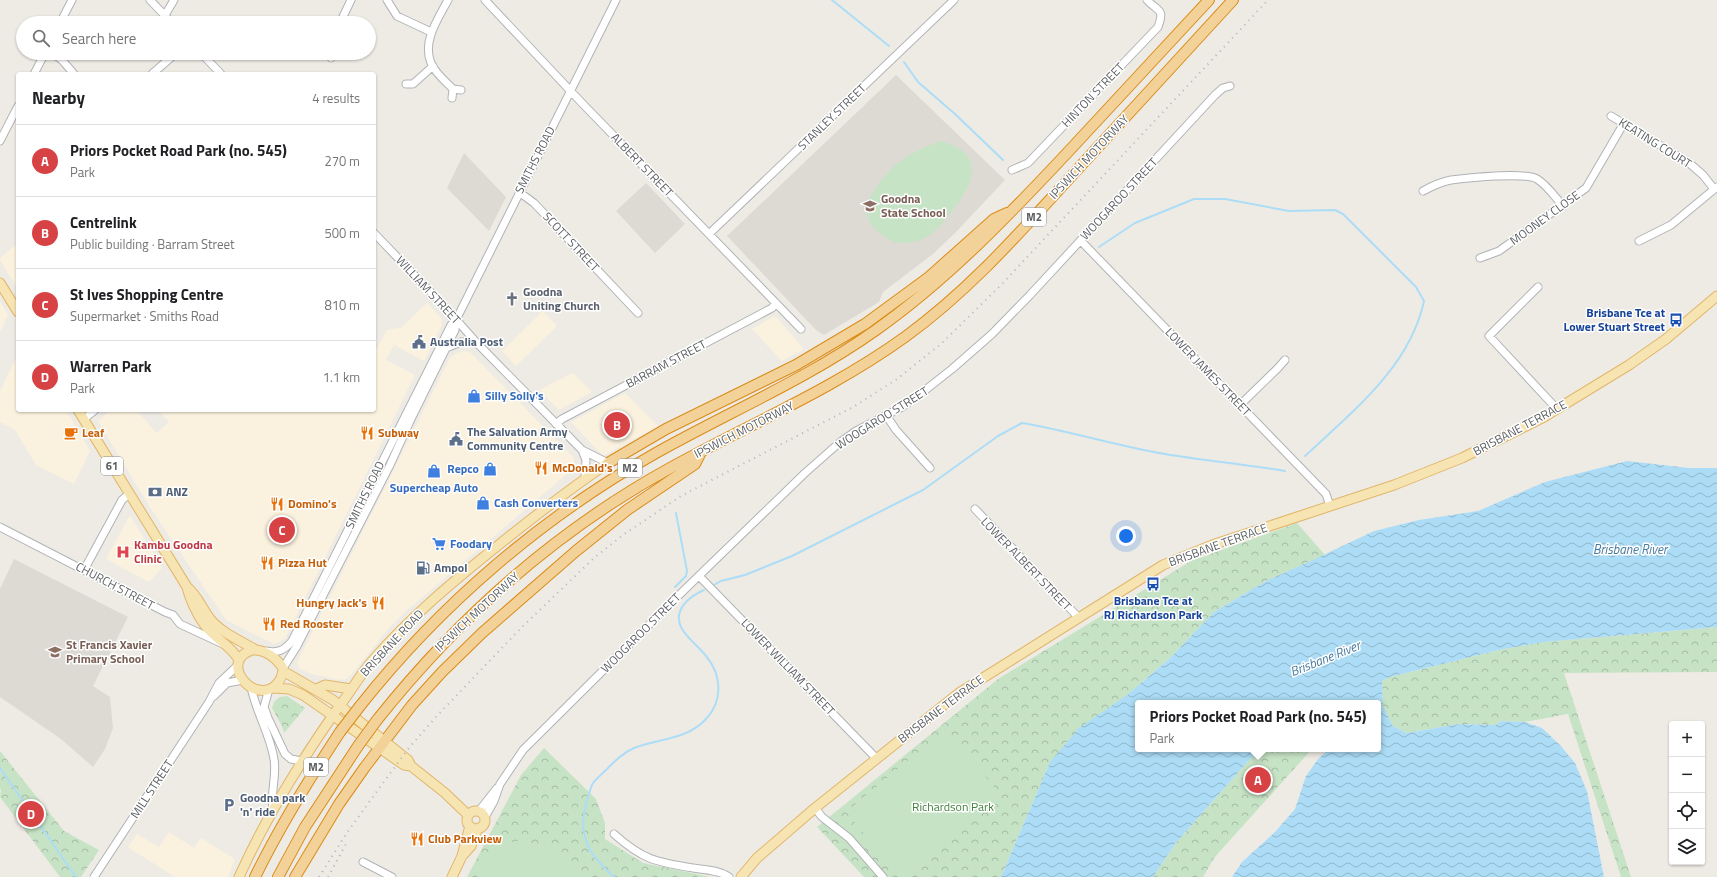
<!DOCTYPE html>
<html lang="en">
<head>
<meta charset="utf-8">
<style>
	:root { --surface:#fff; --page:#f2f2f2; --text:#202124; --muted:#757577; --line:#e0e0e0; --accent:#d74245 }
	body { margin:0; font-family:"Titillium Web",sans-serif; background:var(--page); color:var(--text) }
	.controls { position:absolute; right:12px; bottom:12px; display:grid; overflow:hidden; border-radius:4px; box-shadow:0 1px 3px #0004 }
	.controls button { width:36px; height:36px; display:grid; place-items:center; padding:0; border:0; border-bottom:1px solid var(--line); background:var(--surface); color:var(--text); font:20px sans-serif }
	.you { position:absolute; left:1126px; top:536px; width:14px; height:14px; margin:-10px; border:3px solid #fff; border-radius:50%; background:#1a73e8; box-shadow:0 0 0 6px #1a73e833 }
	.badge { display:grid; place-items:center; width:26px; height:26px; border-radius:50%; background:var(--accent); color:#fff; font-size:13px; font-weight:700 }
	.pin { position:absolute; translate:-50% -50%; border:2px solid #fff; box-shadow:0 1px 4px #0006 }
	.popup { position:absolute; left:1135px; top:700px; width:246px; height:52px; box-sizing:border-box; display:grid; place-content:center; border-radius:4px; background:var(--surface); filter:drop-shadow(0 1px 3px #0005); font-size:13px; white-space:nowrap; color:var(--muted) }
	.popup b { font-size:15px; color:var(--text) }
	.popup::after { content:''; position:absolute; left:50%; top:100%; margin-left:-8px; border:8px solid transparent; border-top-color:var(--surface) }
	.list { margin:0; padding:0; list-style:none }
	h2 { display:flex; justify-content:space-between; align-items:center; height:52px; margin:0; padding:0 16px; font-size:17px }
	h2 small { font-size:13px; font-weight:400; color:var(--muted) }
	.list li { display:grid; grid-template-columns:26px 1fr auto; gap:12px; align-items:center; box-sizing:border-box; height:72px; padding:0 16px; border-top:1px solid var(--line) }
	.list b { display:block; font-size:15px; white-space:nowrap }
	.list p { margin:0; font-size:13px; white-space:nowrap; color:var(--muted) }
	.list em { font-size:13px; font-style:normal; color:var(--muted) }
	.icon { flex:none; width:22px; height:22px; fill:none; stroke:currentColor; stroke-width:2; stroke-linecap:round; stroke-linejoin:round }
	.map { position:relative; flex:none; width:1717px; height:877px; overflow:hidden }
	.search { position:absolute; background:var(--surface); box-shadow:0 1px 3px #0004; left:16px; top:16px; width:360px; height:44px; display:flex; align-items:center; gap:10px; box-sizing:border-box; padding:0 14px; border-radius:22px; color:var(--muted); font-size:15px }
	.panel { position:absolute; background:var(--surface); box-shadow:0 1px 3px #0004; left:16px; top:72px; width:360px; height:340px; border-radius:4px }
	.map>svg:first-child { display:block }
	.commercial { fill:#faf1de }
	.education { fill:#dddad4 }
	.park { fill:url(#park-crowns) }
	.pitch { fill:#c7e3c5 }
	.water { fill:url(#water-waves) }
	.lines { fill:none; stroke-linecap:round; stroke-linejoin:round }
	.stream { stroke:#adddf6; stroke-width:2 }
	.minor-casing { stroke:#b0b3b6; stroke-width:9 }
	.major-casing { stroke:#e2b56a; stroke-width:11 }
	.highway-casing { stroke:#db8b18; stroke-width:12 }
	.minor { stroke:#fff; stroke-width:7 }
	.major { stroke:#f6e5b2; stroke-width:9 }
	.highway { stroke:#f2d298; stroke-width:10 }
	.rail { stroke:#b3b4b4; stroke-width:2; stroke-dasharray:1 5; stroke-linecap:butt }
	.highway-bridge-casing { stroke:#db8b18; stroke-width:12; stroke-linecap:butt }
	.highway-bridge { stroke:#f2d298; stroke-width:10 }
	.labels { text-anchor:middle; stroke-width:3; stroke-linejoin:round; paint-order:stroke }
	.shield { fill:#fff; stroke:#8e9092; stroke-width:1 }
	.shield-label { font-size:11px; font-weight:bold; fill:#5d6164 }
	.street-label { font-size:12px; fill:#5d6164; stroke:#fff }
	.education-label { font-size:12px; font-weight:bold; fill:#785e54; stroke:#fff; text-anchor:start }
	.worship-label { font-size:12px; font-weight:bold; fill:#5b616d; stroke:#fff; text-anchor:start }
	.transit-label { font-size:12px; font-weight:bold; fill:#164399; stroke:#fff; text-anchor:end }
	.service-label { font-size:12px; font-weight:bold; fill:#4e5e75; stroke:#fff; text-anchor:start }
	.shop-label { font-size:12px; font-weight:bold; fill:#366cbe; stroke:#fff; text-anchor:start }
	.food-label { font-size:12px; font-weight:bold; fill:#c56008; stroke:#fff; text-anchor:start }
	.health-label { font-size:12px; font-weight:bold; fill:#be3a42; stroke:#fff; text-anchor:start }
	.park-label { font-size:12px; fill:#42813f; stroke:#fff }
	.water-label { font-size:13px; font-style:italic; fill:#487a9e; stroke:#fff }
</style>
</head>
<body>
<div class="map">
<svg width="1717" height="877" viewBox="0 0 1717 877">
	<defs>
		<pattern id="park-crowns" width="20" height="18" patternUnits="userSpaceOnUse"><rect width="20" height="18" fill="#c7e3c5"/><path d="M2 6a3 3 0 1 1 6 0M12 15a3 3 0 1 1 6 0" fill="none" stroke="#a5bba4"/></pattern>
		<pattern id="water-waves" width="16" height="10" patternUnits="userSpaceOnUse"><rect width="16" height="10" fill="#adddf6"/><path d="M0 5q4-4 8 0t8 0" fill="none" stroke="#90b7cb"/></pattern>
	</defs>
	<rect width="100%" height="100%" fill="#eeebe5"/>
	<!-- commercial -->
	<path class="commercial" d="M18,243V290L0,260V258Z
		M0,301L8,315L0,332Z
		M427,303L441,318L442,325L424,361L394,345L386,360L415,375L285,639L274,644L226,620L151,509L98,421L110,410H137L156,433L169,422L158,410H374V354L387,330L402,327Z
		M543,311L557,326L516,366L502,351Z
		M773,317L777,318L804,349L782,361L752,329Z
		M465,351L470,352L574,458V468L405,612L389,628L351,675L346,679L340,680L311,674L299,668L297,662L450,358L456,353Z
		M18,355V410H66L90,451L74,484L36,465L15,430L0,422V391Z
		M573,373L592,392L559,410L539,390Z
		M625,393L658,426L603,456L571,422Z
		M130,515L162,568L149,582L106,559Z
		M169,832L194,848L201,838L235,859L228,877H175L128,847L137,834L159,847Z"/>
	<!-- education -->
	<path class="education" d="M896,75L1005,180L956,232L933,254L883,292L879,302L824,335L816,330L727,236Z
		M464,153L506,197L489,231L447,188Z
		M646,183L685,224L655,253L616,211Z
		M14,559L128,617L93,686L110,697L113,728L105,749L93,767L61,739L0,697V589Z"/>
	<!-- park -->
	<path class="park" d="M1297,523L1325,555L1266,581L1214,612L1172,656L1050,762L1001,877H864L817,827L998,679L1191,561Z
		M1717,627V672L1564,673L1631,877H1621L1568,714L1525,722L1501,721L1495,725L1458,724L1407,733L1393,726L1383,706L1382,681L1390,677L1499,650L1544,642Z
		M287,696L305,708L284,733L282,726L272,708L274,702L280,697Z
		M544,748L596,799L605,823V839L643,863L711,877H467L521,775Z
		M1266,749H1312L1214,858L1203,877H1153L1175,844L1250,759Z
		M0,751L64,831L99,850L81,877H60L0,797L1,790L0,788Z"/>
	<!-- pitch -->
	<path class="pitch" d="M941,141C987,153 974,185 951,212C945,220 937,231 928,236C921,241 907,244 898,243C890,242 881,234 875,229C869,223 865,214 867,204C869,195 888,172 895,165C908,155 925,146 941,141Z
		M946,729L1000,794L900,877L846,812Z
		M517,841C549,845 558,854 580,877H478C481,858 498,843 517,841Z"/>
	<!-- water -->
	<path class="water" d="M1627,461L1689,468H1717V627L1544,642L1499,650L1390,677L1382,681L1383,706L1393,726L1407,733L1458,724L1495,725L1501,721L1525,722L1542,728L1560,745L1575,763L1587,791L1604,877H1232L1242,862L1275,832L1295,809L1306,776L1318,759L1329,749H1378V703H1138V749H1266L1250,759L1175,844L1153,877H1001L1050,762L1079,728L1127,695L1170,658L1214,612L1266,581L1315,559L1374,531L1419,520L1478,511L1545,482Z"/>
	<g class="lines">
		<!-- stream -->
		<path class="stream" d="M832,0L889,46
			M904,62L918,82L955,114L1003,160
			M1099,247L1135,223L1194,199H1225L1289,211L1335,210L1343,214L1416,287L1424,301C1410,367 1352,412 1305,456
			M712,586L721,581L745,575L792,556L923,490L998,436L1022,423C1070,431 1117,446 1165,454C1205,461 1245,464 1285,471
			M675,587L686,576L687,571L676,513
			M0,768L76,877
			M614,877C606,869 595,860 590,850C581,831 582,820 587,800C589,795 590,788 593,783C597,778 603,773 608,768C616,760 623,753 634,748C659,738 687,740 706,719C723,701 722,675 706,656C699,647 688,639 682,629C672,611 688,597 704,590"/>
		<!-- minor casing -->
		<g class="minor-casing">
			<path id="minor" d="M150,0L172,23
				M387,0L397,16L431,32
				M448,0C438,19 422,41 431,63C435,73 446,82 453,89
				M485,0L580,101L801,329
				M165,15L174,0
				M60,23L72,0
				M340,23L351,0
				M52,53L62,60L74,74
				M201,53L221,74
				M328,53L331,58
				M34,74L45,53
				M152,74L176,53
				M406,84H413L433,66
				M452,98L453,89L461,90
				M1611,116L1688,162L1703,175L1714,189
				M0,141L18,106
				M1012,170L1028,163L1158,27C1165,8 1158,12 1147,0
				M1423,191C1432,186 1441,182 1451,180C1468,178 1525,172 1537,179C1547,185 1555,197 1563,206
				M519,192L534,203L638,313
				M374,233L445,307L476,342L582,450L586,460L585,478
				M709,234L954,0
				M1081,241L1326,494L1330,506
				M1639,241L1671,225L1717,187
				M1480,258L1499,251L1586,188L1624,123
				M1538,287L1489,336L1557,409
				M446,348L461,342H476
				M1240,405L1278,368L1285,360
				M886,415L896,430L930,468
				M84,419L95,410
				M556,424L562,419L772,308L776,303
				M582,450L608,463
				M975,509L1079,618
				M0,527L165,612L173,615L180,624L223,644
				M84,570L122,500L129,494
				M699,576L877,759
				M266,651C277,653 284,651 292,641L451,325L456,320
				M283,668L297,646L390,465L410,421L455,330L456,320L616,0
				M251,687C256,712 270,734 274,759C277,776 270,794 273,808
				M269,689L264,707L268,718L285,754L291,759L301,761
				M214,696L227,683L243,680
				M815,808L822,817L849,838L883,877
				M479,811L497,788
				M485,817L494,801L500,784L523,750L678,596L805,473L839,443L856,431L902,407L919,395L952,369L992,334L1030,295L1215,95L1223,88L1230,86
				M614,834C643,860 656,862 693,868C705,870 720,870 729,877
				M363,862L392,877
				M94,877L209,702L219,683L238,665"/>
		</g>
		<!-- major casing -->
		<g class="major-casing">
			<path id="major" d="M0,283L18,312
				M78,410L187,587C190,600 199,619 208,629C218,640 232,647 239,660
				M187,587C198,596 202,609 211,620C222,633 241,641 256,650
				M252,650C265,649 276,658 283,668C283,674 280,681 276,685C253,706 218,661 252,650Z
				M283,671L333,700L408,760L411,766L445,793L468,815
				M272,688L289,689L303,695L404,765L411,766
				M316,689L325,685L351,689
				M467 820a9 9 0 1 1 18 0a9 9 0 1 1-18 0Z
				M463,855L471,846L478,828
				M239,877C266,817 300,762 338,708C350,693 359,676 372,661C410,617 456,579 501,543C536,515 571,488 608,463
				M452,877L462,856L470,826
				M741,877L757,858L815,808L959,693L1163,565L1212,545L1394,485L1462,458L1544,417L1629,365L1666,339L1717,296"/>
		</g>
		<!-- highway casing -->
		<g class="highway-casing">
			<path id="highway" d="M608,463L666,429L796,365L865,324L929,277L994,219L1007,213
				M360,706C440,605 542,517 656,453C729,412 807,379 876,330C948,279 1008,216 1068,152C1115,101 1162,51 1209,0
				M377,720C459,617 557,530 672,467C750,424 833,389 905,337C970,290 1022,230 1076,171C1128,114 1181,57 1233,0
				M255,877C280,826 309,779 340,732
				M278,877L305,827L358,746
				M295,877L339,804L365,767L412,705L442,672L482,633L576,551L627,510L695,464L701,452"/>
		</g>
		<!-- minor -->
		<use href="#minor" class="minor"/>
		<!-- major -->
		<use href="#major" class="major"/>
		<!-- highway -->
		<use href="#highway" class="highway"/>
		<!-- rail -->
		<path class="rail" d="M319,877L346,834L375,794L408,749L435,718L520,629L594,558L623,535L681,496L855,406L897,379L941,344L1001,285L1268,0
			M328,877L346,844"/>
		<!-- highway-bridge casing -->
		<g class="highway-bridge-casing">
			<path id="highway-bridge" d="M340,732L360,706
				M358,746L377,720"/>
		</g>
		<!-- highway-bridge -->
		<use href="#highway-bridge" class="highway-bridge"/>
	</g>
	<!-- icons -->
	<defs>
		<g id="school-bare" transform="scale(1.08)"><path d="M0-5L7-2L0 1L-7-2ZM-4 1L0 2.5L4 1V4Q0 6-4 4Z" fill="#8d6e63" stroke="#fff" stroke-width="2.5" paint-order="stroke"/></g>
		<g id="church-bare" transform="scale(1.08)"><path d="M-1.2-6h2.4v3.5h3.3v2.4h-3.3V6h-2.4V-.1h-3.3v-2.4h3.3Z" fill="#6b7280" stroke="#fff" stroke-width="2.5" paint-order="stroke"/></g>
		<g id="bus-bare" transform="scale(1.08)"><path d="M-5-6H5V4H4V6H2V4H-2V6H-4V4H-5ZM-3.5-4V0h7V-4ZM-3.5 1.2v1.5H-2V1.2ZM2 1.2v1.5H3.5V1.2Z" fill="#1a4fb4" stroke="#fff" stroke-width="2.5" paint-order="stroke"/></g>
		<g id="civic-bare" transform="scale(1.08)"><path d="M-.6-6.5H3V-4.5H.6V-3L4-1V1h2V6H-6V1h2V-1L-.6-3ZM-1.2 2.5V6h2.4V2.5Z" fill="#5c6f8a" stroke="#fff" stroke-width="2.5" paint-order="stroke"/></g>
		<g id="shop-bare" transform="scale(1.08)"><path d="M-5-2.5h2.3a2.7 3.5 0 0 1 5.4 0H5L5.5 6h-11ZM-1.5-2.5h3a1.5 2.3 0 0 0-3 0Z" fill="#3f7fe0" stroke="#fff" stroke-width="2.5" paint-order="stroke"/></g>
		<g id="cafe-bare" transform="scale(1.08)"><path d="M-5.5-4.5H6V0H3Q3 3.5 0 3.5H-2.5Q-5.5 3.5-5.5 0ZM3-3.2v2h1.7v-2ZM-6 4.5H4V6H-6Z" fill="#e8710a" stroke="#fff" stroke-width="2.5" paint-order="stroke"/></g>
		<g id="restaurant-bare" transform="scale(1.08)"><path d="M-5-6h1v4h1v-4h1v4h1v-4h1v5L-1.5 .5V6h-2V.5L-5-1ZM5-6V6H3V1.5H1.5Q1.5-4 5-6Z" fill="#e8710a" stroke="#fff" stroke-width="2.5" paint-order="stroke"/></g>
		<g id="bank-bare" transform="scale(1.08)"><path d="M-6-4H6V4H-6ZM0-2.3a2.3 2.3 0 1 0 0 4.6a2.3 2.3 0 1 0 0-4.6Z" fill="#5c6f8a" stroke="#fff" stroke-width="2.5" paint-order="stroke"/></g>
		<g id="supermarket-bare" transform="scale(1.08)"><path d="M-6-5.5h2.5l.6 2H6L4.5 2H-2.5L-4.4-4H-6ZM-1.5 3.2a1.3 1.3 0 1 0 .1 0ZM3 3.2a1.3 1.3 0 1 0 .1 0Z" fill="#3f7fe0" stroke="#fff" stroke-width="2.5" paint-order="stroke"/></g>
		<g id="hospital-bare" transform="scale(1.08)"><path d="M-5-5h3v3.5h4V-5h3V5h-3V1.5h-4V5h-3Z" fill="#e0444e" stroke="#fff" stroke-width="2.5" paint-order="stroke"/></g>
		<g id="fuel-bare" transform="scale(1.08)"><path d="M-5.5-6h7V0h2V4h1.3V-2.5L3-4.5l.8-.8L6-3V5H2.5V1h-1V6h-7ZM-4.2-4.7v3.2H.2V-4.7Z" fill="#5c6f8a" stroke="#fff" stroke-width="2.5" paint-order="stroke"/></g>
		<g id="parking-bare" transform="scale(1.08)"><path d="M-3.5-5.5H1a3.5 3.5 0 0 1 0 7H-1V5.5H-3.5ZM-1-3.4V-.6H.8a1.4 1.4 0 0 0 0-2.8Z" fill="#5c6f8a" stroke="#fff" stroke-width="2.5" paint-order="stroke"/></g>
	</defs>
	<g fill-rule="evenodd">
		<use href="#school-bare" x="870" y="206"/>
		<use href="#church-bare" x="512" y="299"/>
		<use href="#bus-bare" x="1676" y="320"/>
		<use href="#civic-bare" x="419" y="342"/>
		<use href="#shop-bare" x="474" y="396"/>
		<use href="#cafe-bare" x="71" y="433"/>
		<use href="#restaurant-bare" x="367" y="433"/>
		<use href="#civic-bare" x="456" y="439"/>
		<use href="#restaurant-bare" x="541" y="468"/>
		<use href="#shop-bare" x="490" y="469"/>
		<use href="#shop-bare" x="434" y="471"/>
		<use href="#bank-bare" x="155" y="492"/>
		<use href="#shop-bare" x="483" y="503"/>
		<use href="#restaurant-bare" x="277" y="504"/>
		<use href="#supermarket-bare" x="439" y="544"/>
		<use href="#hospital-bare" x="123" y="552"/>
		<use href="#restaurant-bare" x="267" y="563"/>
		<use href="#fuel-bare" x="423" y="568"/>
		<use href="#bus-bare" x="1153" y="584"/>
		<use href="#restaurant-bare" x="378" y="603"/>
		<use href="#restaurant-bare" x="269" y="624"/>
		<use href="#school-bare" x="55" y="652"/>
		<use href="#parking-bare" x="229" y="805"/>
		<use href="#restaurant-bare" x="417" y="839"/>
	</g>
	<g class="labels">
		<!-- shield labels -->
		<g class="shield">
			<rect x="1022" y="208" width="24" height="18" rx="3"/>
			<rect x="101" y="457" width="22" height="18" rx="3"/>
			<rect x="618" y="459" width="24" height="18" rx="3"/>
			<rect x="304" y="758" width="24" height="18" rx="3"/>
		</g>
		<g class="shield-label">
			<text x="1034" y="221">M2</text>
			<text x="112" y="470">61</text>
			<text x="630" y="472">M2</text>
			<text x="316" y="771">M2</text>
		</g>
		<!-- street labels -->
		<g class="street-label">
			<text transform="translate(1093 95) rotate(-46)" y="4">HINTON STREET</text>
			<text transform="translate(832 117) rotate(-44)" y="4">STANLEY STREET</text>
			<text transform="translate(1655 143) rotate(32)" y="4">KEATING COURT</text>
			<text transform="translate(1089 157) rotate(-47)" y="4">IPSWICH MOTORWAY</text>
			<text transform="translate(535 160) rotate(-63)" y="4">SMITHS ROAD</text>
			<text transform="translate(642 165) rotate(46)" y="4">ALBERT STREET</text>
			<text transform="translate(1119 199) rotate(-47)" y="4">WOOGAROO STREET</text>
			<text transform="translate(1545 218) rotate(-36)" y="4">MOONEY CLOSE</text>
			<text transform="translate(571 242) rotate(47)" y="4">SCOTT STREET</text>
			<text transform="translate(428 290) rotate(47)" y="4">WILLIAM STREET</text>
			<text transform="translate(666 364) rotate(-28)" y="4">BARRAM STREET</text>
			<text transform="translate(1208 372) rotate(46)" y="4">LOWER JAMES STREET</text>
			<text transform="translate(882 418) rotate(-32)" y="4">WOOGAROO STREET</text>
			<text transform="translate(1520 428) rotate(-28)" y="4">BRISBANE TERRACE</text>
			<text transform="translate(744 430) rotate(-27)" y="4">IPSWICH MOTORWAY</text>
			<text transform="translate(365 495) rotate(-64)" y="4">SMITHS ROAD</text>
			<text transform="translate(1218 545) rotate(-20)" y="4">BRISBANE TERRACE</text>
			<text transform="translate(1026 564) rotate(46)" y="4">LOWER ALBERT STREET</text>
			<text transform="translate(115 586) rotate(28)" y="4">CHURCH STREET</text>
			<text transform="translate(477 612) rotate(-43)" y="4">IPSWICH MOTORWAY</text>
			<text transform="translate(641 633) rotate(-45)" y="4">WOOGAROO STREET</text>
			<text transform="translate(392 643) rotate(-47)" y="4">BRISBANE ROAD</text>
			<text transform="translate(788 667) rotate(46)" y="4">LOWER WILLIAM STREET</text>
			<text transform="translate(941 709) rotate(-37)" y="4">BRISBANE TERRACE</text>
			<text transform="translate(152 789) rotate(-57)" y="4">MILL STREET</text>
		</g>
		<!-- education labels -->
		<g class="education-label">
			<text x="881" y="203">Goodna<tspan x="881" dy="14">State School</tspan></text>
			<text x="66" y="649">St Francis Xavier<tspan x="66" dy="14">Primary School</tspan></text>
		</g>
		<!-- worship labels -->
		<g class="worship-label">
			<text x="523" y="296">Goodna<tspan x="523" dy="14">Uniting Church</tspan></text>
		</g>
		<!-- transit labels -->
		<g class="transit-label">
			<text x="1665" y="317">Brisbane Tce at<tspan x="1665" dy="14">Lower Stuart Street</tspan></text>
			<text x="1153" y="605" text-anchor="middle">Brisbane Tce at<tspan x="1153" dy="14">RJ Richardson Park</tspan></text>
		</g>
		<!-- service labels -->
		<g class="service-label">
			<text x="430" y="346">Australia Post</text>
			<text x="467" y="436">The Salvation Army<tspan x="467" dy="14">Community Centre</tspan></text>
			<text x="166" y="496">ANZ</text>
			<text x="434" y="572">Ampol</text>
			<text x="240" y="802">Goodna park<tspan x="240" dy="14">'n' ride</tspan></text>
		</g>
		<!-- shop labels -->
		<g class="shop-label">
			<text x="485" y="400">Silly Solly's</text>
			<text x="479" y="473" text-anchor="end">Repco</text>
			<text x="434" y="492" text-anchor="middle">Supercheap Auto</text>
			<text x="494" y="507">Cash Converters</text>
			<text x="450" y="548">Foodary</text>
		</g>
		<!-- food labels -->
		<g class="food-label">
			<text x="82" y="437">Leaf</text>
			<text x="378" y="437">Subway</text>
			<text x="552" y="472">McDonald's</text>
			<text x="288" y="508">Domino's</text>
			<text x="278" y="567">Pizza Hut</text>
			<text x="367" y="607" text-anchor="end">Hungry Jack's</text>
			<text x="280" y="628">Red Rooster</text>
			<text x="428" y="843">Club Parkview</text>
		</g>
		<!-- health labels -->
		<g class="health-label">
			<text x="134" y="549">Kambu Goodna<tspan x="134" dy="14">Clinic</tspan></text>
		</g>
		<!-- park labels -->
		<g class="park-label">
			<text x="953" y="811">Richardson Park</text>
		</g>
		<!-- water labels -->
		<g class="water-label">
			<text x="1630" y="554">Brisbane River</text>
			<text transform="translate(1325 658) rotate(-22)" y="5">Brisbane River</text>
		</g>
	</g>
</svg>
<div class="controls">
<button>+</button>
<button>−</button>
<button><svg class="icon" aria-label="locate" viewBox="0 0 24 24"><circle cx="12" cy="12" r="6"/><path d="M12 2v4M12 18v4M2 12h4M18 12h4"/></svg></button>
<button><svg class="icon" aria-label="layers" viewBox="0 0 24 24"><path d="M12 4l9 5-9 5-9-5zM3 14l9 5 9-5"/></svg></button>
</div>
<div class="you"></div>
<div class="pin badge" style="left:1258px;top:780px">A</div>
<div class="popup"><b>Priors Pocket Road Park (no. 545)</b>Park</div>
<div class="pin badge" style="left:617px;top:425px">B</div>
<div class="pin badge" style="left:282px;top:530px">C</div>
<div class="pin badge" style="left:31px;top:814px">D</div>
<div class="search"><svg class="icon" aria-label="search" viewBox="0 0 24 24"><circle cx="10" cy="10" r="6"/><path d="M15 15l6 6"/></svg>Search here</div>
<section class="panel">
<h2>Nearby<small>4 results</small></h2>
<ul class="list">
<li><span class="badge">A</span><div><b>Priors Pocket Road Park (no. 545)</b><p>Park</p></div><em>270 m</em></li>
<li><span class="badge">B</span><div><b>Centrelink</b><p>Public building · Barram Street</p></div><em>500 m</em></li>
<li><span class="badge">C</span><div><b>St Ives Shopping Centre</b><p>Supermarket · Smiths Road</p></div><em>810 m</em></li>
<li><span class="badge">D</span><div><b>Warren Park</b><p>Park</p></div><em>1.1 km</em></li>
</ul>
</section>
</div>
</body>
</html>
